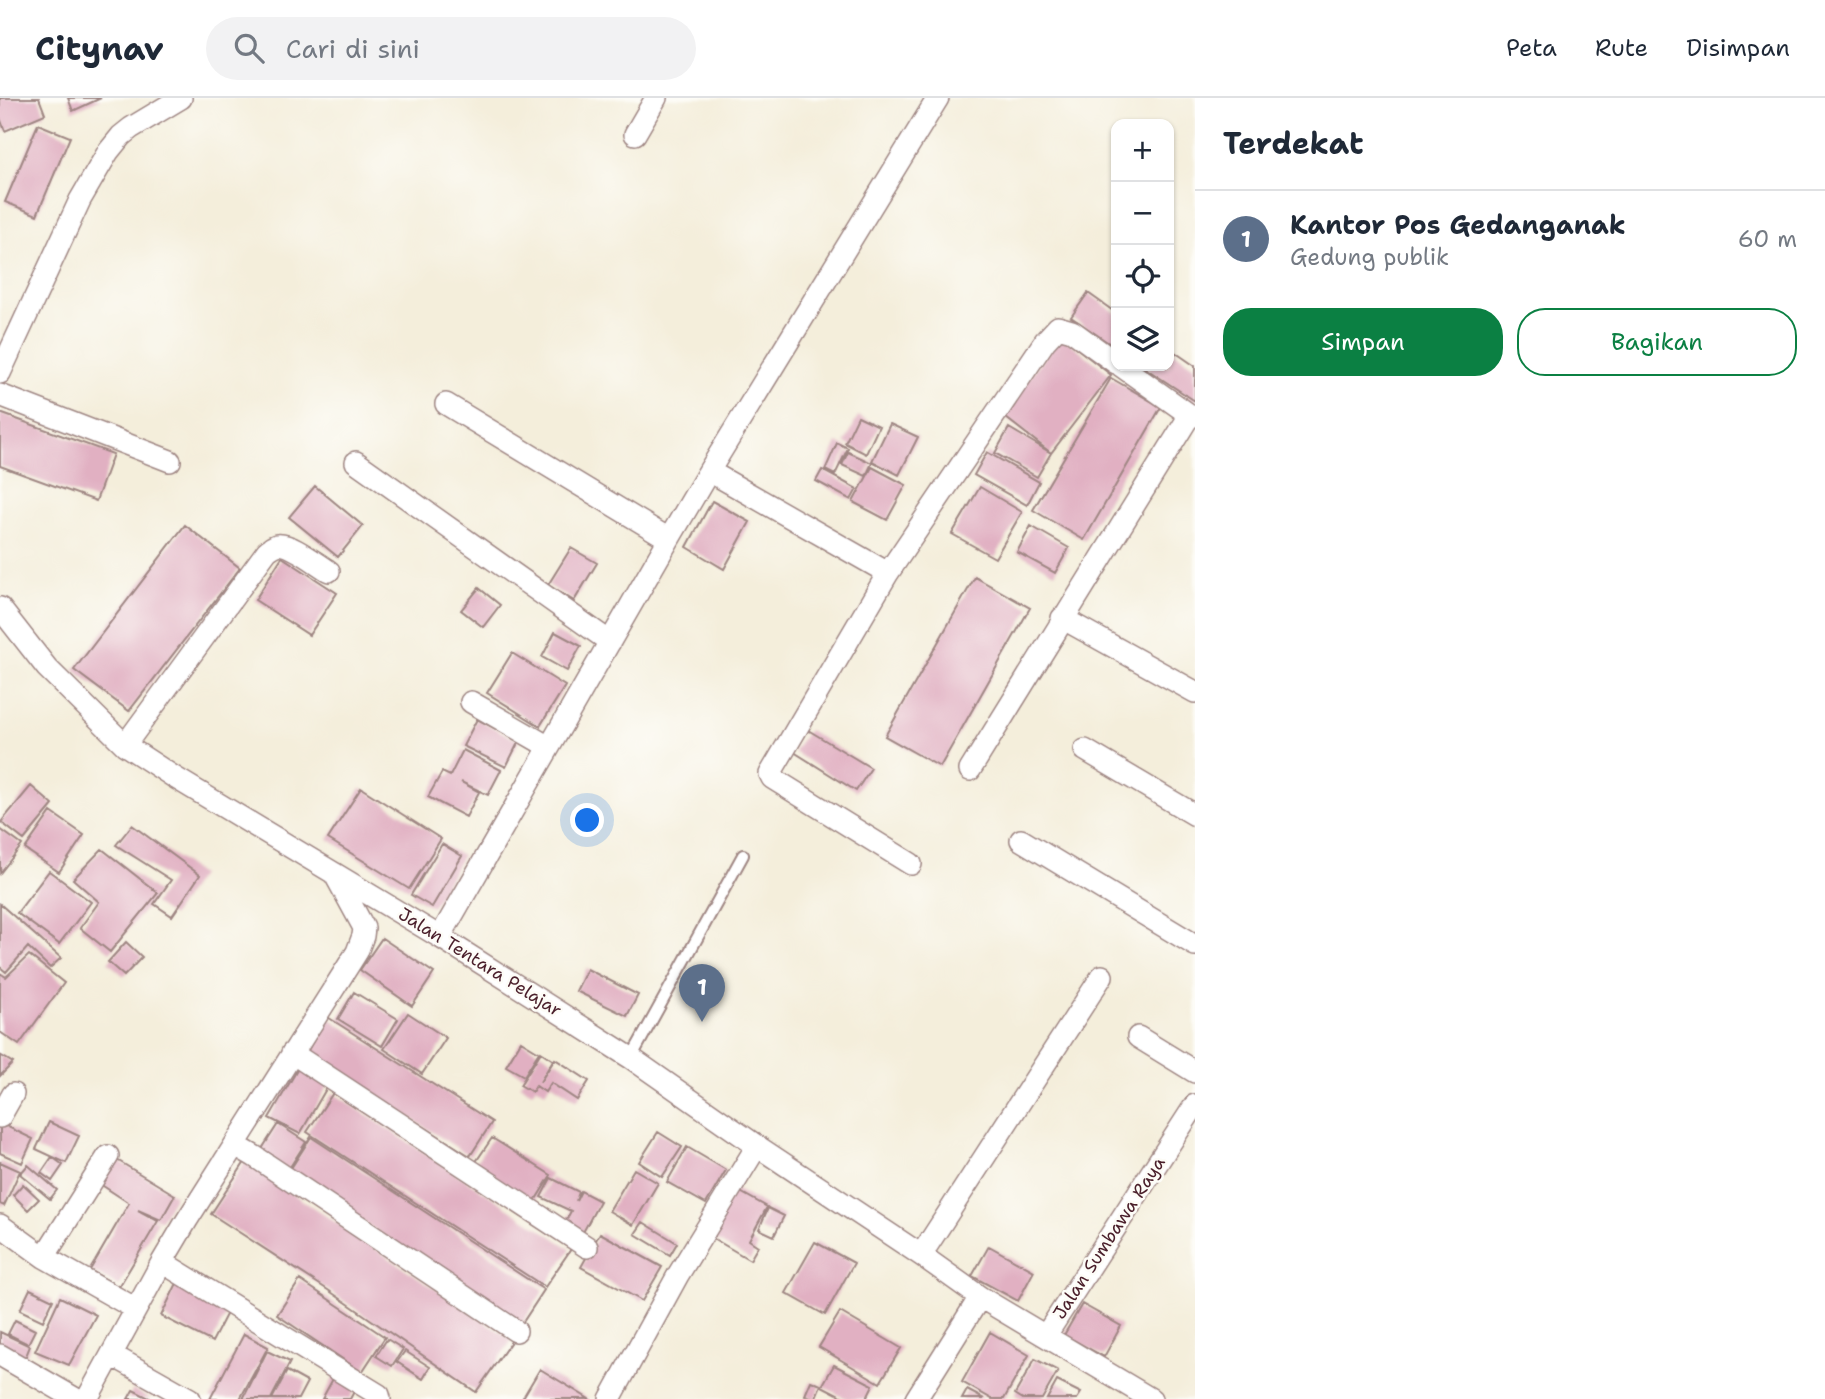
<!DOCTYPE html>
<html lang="id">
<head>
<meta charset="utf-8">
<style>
	:root { --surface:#fff; --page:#f2f2f3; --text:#1f2937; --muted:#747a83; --line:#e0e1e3; --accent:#0b8043 }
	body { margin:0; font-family:"Shantell Sans",sans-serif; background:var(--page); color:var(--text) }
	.controls { position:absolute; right:21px; top:21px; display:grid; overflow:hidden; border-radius:14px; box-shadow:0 2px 5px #0004 }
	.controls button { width:63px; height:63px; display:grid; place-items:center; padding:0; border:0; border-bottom:2px solid var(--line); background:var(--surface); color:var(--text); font:35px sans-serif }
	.you { position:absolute; left:588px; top:723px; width:24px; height:24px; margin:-18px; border:5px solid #fff; border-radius:50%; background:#1a73e8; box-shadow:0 0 0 10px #1a73e833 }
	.badge { display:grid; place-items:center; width:46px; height:46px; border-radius:50%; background:var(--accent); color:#fff; font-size:23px; font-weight:700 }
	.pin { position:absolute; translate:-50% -58px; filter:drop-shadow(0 2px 4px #0008) }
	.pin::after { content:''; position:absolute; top:37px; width:24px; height:21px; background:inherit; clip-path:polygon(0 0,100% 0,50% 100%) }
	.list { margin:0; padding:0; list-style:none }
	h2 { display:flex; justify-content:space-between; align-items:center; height:91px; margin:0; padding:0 28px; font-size:30px }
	h2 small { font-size:23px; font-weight:400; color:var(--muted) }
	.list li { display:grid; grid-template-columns:46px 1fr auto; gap:21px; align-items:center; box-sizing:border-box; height:98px; padding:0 28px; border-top:2px solid var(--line) }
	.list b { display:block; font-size:26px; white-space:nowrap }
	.list p { margin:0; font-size:23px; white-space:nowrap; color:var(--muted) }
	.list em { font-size:23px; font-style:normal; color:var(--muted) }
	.actions { display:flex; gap:14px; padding:21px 28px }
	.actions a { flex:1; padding:16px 0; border:2px solid var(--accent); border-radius:28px; text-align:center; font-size:24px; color:var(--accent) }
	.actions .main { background:var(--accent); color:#fff }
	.icon { flex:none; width:38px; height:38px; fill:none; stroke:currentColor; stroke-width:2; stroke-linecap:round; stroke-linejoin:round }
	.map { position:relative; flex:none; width:1195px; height:1301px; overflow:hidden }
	header { display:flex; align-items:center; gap:42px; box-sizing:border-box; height:98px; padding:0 35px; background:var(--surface); border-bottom:2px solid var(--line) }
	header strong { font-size:33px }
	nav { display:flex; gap:38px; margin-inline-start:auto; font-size:24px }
	.search { width:490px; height:63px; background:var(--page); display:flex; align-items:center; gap:18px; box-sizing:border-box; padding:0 24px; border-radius:38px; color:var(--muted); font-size:26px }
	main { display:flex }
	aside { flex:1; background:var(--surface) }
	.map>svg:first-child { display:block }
	.building { fill:#e1b0c2 }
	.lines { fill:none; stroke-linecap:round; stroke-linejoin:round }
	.service-casing { stroke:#9f8683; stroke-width:14 }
	.minor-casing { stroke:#9f8683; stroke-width:24 }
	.service { stroke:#fff; stroke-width:10 }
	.minor { stroke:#fff; stroke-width:21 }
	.labels { text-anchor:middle; stroke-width:5; stroke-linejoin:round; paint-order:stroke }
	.street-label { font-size:18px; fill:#4a1f2b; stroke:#fdfcf7 }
</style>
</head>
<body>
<header>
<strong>Citynav</strong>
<div class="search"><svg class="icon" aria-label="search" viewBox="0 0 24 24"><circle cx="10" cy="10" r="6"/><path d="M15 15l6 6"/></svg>Cari di sini</div>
<nav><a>Peta</a><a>Rute</a><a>Disimpan</a></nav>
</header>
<main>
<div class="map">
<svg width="1195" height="1301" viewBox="0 0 1195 1301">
	<rect width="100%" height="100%" fill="#fdfcf7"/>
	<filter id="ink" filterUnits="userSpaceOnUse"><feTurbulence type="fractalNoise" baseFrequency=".0143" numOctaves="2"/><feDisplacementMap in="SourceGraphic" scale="14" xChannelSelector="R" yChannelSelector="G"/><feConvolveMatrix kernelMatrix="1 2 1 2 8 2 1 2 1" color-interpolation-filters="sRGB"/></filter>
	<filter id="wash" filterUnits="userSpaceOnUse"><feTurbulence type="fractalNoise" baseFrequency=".00686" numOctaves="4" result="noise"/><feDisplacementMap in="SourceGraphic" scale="28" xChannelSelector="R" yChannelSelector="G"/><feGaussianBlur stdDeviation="1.57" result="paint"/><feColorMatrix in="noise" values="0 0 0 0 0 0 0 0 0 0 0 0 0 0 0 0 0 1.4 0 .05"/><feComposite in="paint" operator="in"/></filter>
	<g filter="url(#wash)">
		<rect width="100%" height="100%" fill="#f4eedb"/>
		<g id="blocks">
			<!-- building -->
			<path class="building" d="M0,0H39L45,16L5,33L0,20Z
				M68,0H101L73,13Z
				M38,26L70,39L37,117L5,104Z
				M1088,195L1116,215V250L1071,219Z
				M1061,238L1111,277L1051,355L1001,316Z
				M1169,250L1195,268V303L1142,268H1169Z
				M1111,280L1161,309L1084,442L1033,412Z
				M0,315L113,356L96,403L0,368Z
				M858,318L879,328L866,356L845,345Z
				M890,326L918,339L899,377L872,363Z
				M1009,330L1051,355L1037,379L995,355Z
				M837,345L848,350L835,377L825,372Z
				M848,354L872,365L866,378L842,367Z
				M987,354L1039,384L1027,407L974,377Z
				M872,369L906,387L887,422L853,404Z
				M822,372L857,391L851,402L816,383Z
				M315,388L363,428L338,459L289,419Z
				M980,389L1022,414L995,460L952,436Z
				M712,403L750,424L724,471L687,449Z
				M185,427L240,470L129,613L74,572Z
				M1031,428L1069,450L1055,475L1017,454Z
				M571,450L597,465L574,503L548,487Z
				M282,459L337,495L309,537L255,502Z
				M975,479L1030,510L940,669L885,638Z
				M479,490L500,507L483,529L461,512Z
				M555,534L581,548L567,573L542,559Z
				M512,555L565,588L540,628L487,595Z
				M477,621L519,643L506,669L463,648Z
				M808,632L871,670L856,693L794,654Z
				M463,652L501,672L488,697L461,684L479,694L466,719L428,699L442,674L450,678Z
				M31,688L53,707L24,742L1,724Z
				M361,690L441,741L409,791L328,741Z
				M51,714L84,737L59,774L25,751Z
				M132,727L200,777L172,818L154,806L171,782L116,747Z
				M0,731L22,747L0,775Z
				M442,746L462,758L432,809L411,797Z
				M102,751L158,795L110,854L80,830L99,804L73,781Z
				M49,773L91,804L59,846L17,815Z
				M0,806L61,860L50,870L28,849L6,874L0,869Z
				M382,840L434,875L412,908L360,872Z
				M126,844L142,859L124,878L108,864Z
				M29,857L64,885L19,947L0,934V875L6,879Z
				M587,871L638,897L627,918L576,893Z
				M354,894L398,921L382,948L338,921Z
				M408,915L446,940L422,976L384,951Z
				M326,918L492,1024L470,1058L307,954Z
				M521,943L539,954L524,978L506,968Z
				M541,954L553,962L540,984L555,961L589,983L577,1002L551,985L545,994L536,988L532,994L520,987Z
				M0,957L13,965L0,978Z
				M300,967L330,984L300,1036L269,1020Z
				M333,995L571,1151L545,1189L307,1034Z
				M49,1024L79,1038L66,1065L36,1051Z
				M2,1026L33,1041L22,1065L0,1055V1030Z
				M278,1026L306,1044L288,1072L260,1054Z
				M658,1034L682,1049L662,1079L639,1064Z
				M311,1039L544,1192L521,1227L288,1075Z
				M492,1040L551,1077L533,1106L473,1068Z
				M687,1049L726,1072L706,1106L667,1084Z
				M52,1059L63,1067L52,1083L41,1075Z
				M112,1059L175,1097L161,1122L138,1112L158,1123L119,1189L90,1172L129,1105L97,1084Z
				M0,1064L20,1073L4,1108L0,1106Z
				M245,1064L512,1242L476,1294L328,1192L211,1116Z
				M28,1067L57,1092L50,1101L20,1076Z
				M634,1071L658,1085L633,1127L609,1113Z
				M551,1080L579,1094L576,1103L581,1093L600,1103L581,1138L563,1128L571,1113L541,1099Z
				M23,1086L39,1101L28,1112L13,1097Z
				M735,1091L767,1109L749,1142L758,1148L750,1162L709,1138Z
				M768,1110L784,1118L774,1138L759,1131Z
				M643,1124L677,1145L670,1157L635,1136Z
				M600,1135L662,1169L642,1203L581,1169Z
				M815,1144L854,1165L825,1217L786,1195Z
				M989,1148L1034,1173L1018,1203L972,1178Z
				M300,1182L385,1239L362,1274L277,1217Z
				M178,1183L230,1209L212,1244L161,1218Z
				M30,1191L53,1202L43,1223L20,1212Z
				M60,1199L96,1217L69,1267L35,1253Z
				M1082,1206L1121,1228L1104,1259L1064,1237Z
				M840,1214L901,1250L880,1285L819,1249Z
				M15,1222L35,1232L28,1246L8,1236Z
				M0,1234L30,1248L24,1263L0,1252Z
				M990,1234L1029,1257L1004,1301H992L962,1284Z
				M244,1236L268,1249L240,1301H210Z
				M387,1241L403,1251L392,1268L376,1258Z
				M267,1253L290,1264L271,1301H243Z
				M405,1253L430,1269L423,1281L397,1264Z
				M1035,1261L1058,1273L1042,1301H1023L1015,1296Z
				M834,1267L873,1287L866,1301H847L822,1288Z
				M540,1271L589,1301H522Z
				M287,1273L307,1284L298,1301H272Z
				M335,1277L357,1288L350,1301H322Z
				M811,1283L821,1287L815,1301L805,1297Z
				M1057,1283L1081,1295L1077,1301H1047Z
				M133,1292L151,1301H128Z
				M967,1292L984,1301H962Z"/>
		</g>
	</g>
	<g filter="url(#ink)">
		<use href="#blocks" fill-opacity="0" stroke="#9f8683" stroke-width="2"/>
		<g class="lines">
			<!-- service casing -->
			<g class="service-casing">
				<path id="service" d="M631,960L743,757"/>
			</g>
			<!-- minor casing -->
			<g class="minor-casing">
				<path id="minor" d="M635,36L656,0
					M1121,268L1190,317L1195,318
					M0,275L80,102L108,54L121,38L131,30L181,0
					M0,297L170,363
					M446,306L669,441
					M356,364L610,544
					M709,373L938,0
					M888,475L770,676L772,680L911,766
					M0,510L47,570L125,647L174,679L440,839L631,960L757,1048L921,1157L980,1199L1151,1301
					M1062,520L1195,594
					M471,604L549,649
					M125,647L267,453C270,451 273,448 277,447C290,444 317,466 329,473
					M1085,652L1195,717
					M970,672L1190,317
					M1021,742L1195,847
					M440,839L669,441L709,373L888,475L1045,243L1058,229L1072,233L1116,265
					M1138,939L1195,974
					M292,955L587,1149
					M0,1019L13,996
					M235,1047L254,1058L516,1233
					M0,1127L44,1159L136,1211
					M921,1157L1102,878
					M44,1159L108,1058
					M162,1164L379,1297L380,1301
					M1046,1237L1195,1007
					M0,1257L76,1301
					M112,1257L190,1301
					M87,1301L162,1164L187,1122L357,854L363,838L364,830L334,775
					M610,1301L678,1177L757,1048
					M916,1301L980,1199"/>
			</g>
			<!-- service -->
			<use href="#service" class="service"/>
			<!-- minor -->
			<use href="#minor" class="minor"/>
		</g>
	</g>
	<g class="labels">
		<!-- street labels -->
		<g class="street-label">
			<text transform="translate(480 864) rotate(32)" y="6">Jalan Tentara Pelajar</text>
			<text transform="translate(1109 1140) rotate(-57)" y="6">Jalan Sumbawa Raya</text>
		</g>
	</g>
</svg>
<div class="controls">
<button>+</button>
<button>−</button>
<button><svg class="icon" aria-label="locate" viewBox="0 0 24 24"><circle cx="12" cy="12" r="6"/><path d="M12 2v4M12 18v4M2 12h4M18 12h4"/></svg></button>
<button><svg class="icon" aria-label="layers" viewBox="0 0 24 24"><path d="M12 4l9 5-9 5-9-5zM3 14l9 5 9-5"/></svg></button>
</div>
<div class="you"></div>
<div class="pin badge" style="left:702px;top:924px;background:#5c6f8a">1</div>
</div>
<aside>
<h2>Terdekat<small></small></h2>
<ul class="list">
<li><span class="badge" style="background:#5c6f8a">1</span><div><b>Kantor Pos Gedanganak</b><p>Gedung publik</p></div><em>60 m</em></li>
</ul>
<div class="actions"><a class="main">Simpan</a><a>Bagikan</a></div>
</aside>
</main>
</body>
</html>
